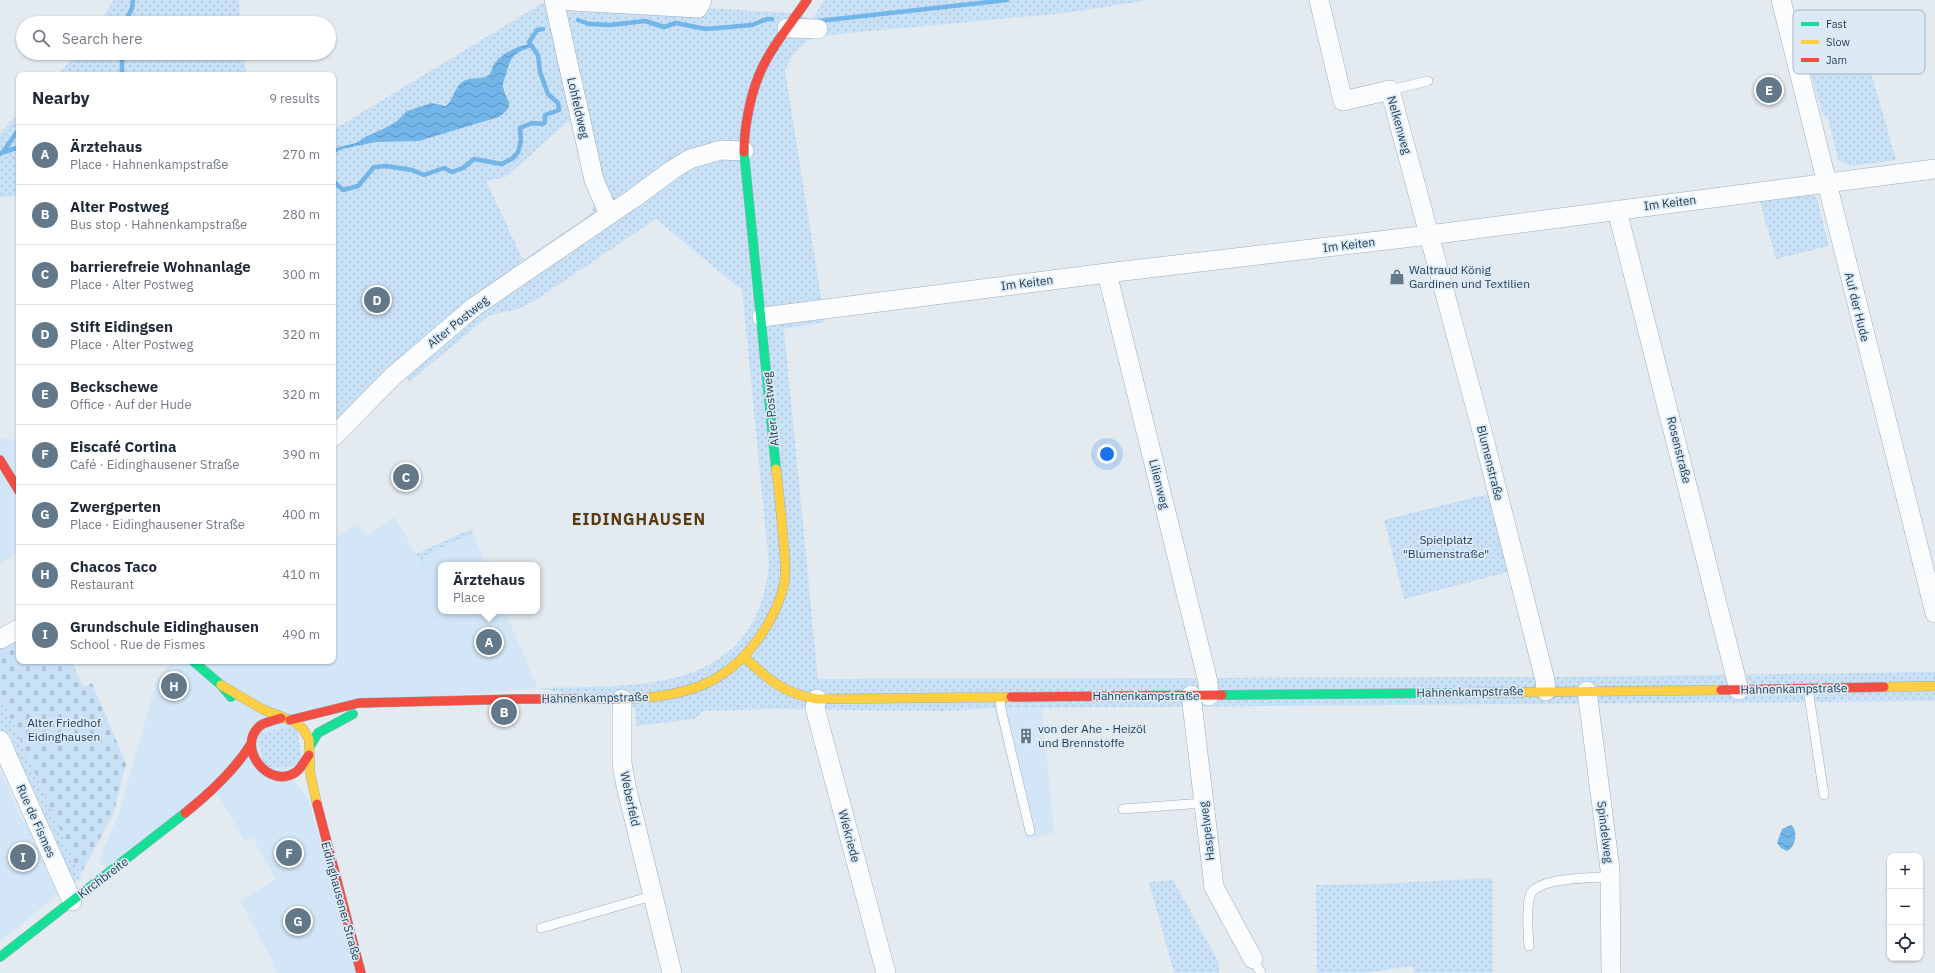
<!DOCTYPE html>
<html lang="en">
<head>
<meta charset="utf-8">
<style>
	:root { --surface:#fff; --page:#f6f6f7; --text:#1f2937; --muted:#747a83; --line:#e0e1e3; --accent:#637889 }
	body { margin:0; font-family:"IBM Plex Sans",sans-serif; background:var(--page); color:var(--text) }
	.controls { position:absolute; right:12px; bottom:12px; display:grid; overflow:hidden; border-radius:8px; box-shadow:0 1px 3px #0004 }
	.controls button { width:36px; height:36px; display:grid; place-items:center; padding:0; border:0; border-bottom:1px solid var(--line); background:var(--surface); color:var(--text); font:20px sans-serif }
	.you { position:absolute; left:1107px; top:454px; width:14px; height:14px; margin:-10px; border:3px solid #fff; border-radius:50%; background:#1a73e8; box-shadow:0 0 0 6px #1a73e833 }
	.badge { display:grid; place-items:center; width:26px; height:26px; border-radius:50%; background:var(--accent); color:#fff; font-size:13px; font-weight:700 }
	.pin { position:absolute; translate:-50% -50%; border:2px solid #fff; box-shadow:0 1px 4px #0006 }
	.popup { position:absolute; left:438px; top:562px; width:102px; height:52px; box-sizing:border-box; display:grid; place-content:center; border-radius:8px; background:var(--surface); filter:drop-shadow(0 1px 3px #0005); font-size:13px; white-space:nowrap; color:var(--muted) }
	.popup b { font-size:15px; color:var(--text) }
	.popup::after { content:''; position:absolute; left:50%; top:100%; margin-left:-8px; border:8px solid transparent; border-top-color:var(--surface) }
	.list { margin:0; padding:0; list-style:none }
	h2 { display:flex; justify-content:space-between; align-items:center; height:52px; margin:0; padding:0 16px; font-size:17px }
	h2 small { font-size:13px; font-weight:400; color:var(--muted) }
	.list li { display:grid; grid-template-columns:26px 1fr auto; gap:12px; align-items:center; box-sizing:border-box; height:60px; padding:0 16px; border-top:1px solid var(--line) }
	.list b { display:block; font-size:15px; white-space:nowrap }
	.list p { margin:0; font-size:13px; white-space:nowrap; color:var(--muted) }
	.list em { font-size:13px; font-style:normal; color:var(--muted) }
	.icon { flex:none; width:22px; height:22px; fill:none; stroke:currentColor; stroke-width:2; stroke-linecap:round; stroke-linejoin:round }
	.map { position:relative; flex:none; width:1935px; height:973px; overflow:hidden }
	.search { position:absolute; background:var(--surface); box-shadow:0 1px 3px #0004; left:16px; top:16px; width:320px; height:44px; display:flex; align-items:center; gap:10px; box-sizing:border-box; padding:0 14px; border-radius:22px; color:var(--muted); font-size:15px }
	.panel { position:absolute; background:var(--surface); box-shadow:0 1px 3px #0004; left:16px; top:72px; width:320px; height:592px; border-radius:8px }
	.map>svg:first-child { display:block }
	.built { fill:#d3e6f7 }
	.green { fill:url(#green-dots); fill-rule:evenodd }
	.cemetery { fill:url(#cemetery-stones) }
	.water { fill:url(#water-waves) }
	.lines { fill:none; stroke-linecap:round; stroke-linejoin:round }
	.stream { stroke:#72b5e8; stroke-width:4.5 }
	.lane-casing { stroke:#9eaebb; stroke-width:10 }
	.street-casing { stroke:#9eaebb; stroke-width:20 }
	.fast-casing { stroke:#9eaebb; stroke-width:10 }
	.slow-casing { stroke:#9eaebb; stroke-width:10 }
	.jam-casing { stroke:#9eaebb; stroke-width:10 }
	.lane { stroke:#fbfcfd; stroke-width:9 }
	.street { stroke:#fbfcfd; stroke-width:19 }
	.fast { stroke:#16e098; stroke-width:9 }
	.slow { stroke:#ffcf43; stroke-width:9 }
	.jam { stroke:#f24e42; stroke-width:9 }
	.labels { text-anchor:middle; stroke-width:3.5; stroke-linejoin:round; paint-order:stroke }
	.street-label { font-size:12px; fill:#1e3a52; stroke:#ddeaf6 }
	.poi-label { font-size:12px; fill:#1e3a52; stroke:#ddeaf6; text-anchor:start }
	.park-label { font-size:12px; fill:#183d5a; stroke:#ddeaf6 }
	.district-label { font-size:16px; font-weight:bold; letter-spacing:1px; fill:#5f3807; stroke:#ddeaf6 }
	.key { fill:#ddeaf6; stroke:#a4b5c5; stroke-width:1 }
	.key-label { font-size:11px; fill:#1e3a52 }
</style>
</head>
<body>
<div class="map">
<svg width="1935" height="973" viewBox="0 0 1935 973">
	<defs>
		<pattern id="green-dots" width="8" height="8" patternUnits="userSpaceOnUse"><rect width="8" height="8" fill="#c9e1f6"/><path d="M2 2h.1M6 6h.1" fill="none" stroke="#acc2d5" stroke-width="1.8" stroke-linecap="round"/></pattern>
		<pattern id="cemetery-stones" width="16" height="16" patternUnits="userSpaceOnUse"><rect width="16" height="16" fill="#c9e1f6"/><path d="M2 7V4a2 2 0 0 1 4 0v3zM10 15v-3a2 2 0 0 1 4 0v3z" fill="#acc2d5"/></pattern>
		<pattern id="water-waves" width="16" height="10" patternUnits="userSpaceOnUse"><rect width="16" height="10" fill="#72b5e8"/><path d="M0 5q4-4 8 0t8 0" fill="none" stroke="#5d94bf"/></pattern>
	</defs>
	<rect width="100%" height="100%" fill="#e3eaf0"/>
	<!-- built -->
	<path class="built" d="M0,438L19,442V551L0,565Z
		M395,517L423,566L425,565L422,557L473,533L486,565H441V611H505L538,688L395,701L299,720L296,783L308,799L359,973H276L271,958L240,901L276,879L252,837L245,841L217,793L110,874L99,859L118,816L157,680L172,661H333V540L358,524L366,535Z
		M994,708H1042L1054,833L1027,839Z
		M0,769L23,822L29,819L62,891L2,940L0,937Z"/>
	<!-- green -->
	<path class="green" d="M114,0H239L240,23H99Z
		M579,0L789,13L812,19L825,0H1150L1065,13L817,36C798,47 794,51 785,71L825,322L784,329L818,679L1537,677L1512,571L1404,599L1384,520L1492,493L1430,251L1420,244L1446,241L1440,246L1550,677L1935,672V701L994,708L944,711L771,709L703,711L694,719L636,726L635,707L538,688C639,686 756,695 769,564L742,290L656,219L534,301L518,309L490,315L409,382L404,373L333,447V154L342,149L376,142L419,141L490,120L507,94L503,83L508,64L513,56L519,51L532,47L531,45C518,46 501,54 494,66C492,69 492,74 488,76C480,80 468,76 461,82C457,86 453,99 446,106L431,103L407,111L396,122L383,129L367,136L356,143L339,147L333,150V130L546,1ZM573,119L595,198L591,214L523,260L486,181L506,177L567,122Z
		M1858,27L1896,160L1850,166L1838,159L1828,119L1823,115L1810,70L1819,67L1812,43Z
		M79,53H244L246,75H57Z
		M19,113V196L0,197V133Z
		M1808,193L1814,195L1817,198L1829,246L1776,259L1759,199Z
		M471,529L473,533L422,557L425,566H423L416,554Z
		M0,694L81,877L74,883L51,843L55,837L49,824L42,822L37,812L41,806L30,782L23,780L11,752L15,746L9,734L2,733L0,728Z
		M297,725L302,765L264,768L258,734Z
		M1493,878V973H1414L1413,966L1365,973H1317L1316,885L1371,884Z
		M1173,880L1218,961L1219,973H1174L1149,882Z"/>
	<!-- cemetery -->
	<path class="cemetery" d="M19,635V661H71L83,687L92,683L126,764L113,815L80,875L0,694V645Z"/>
	<!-- water -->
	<path class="water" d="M530,44L532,47C513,54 512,54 506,74C505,78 503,81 503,86C506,102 517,104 499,117L419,141L376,142L342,149L333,154V150L339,147L356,143L367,136L383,129L396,122L407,111L431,103L446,106C453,99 456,86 461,83C468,76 480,80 487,76C492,74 491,70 493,66C500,54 517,46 530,44Z
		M1791,825C1799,831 1795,848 1787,851L1781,848L1777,843L1782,829Z"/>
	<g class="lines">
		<!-- stream -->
		<path class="stream" d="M578,20L589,24L610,25L645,21L664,27L676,23L706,29L752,25L767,19H772
			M818,21L1007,0
			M125,23L132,8L133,0
			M122,75V53
			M4,152L19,147
			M0,154L3,152L19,129
			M333,181L343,190L358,186L374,167L386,166L412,170L424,175L444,168L452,172L463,168L474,159L502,164L513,158L518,152L521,141L520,128L532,123L543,124L545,122V115L559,110L558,103L548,94L540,72L538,55L529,42L537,30L543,29"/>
		<!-- lane casing -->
		<g class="lane-casing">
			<path id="lane" d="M1390,90L1428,81
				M1808,689L1824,795
				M1000,697L1001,709L1030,831
				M1123,809L1203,803
				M541,928L652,896
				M1529,946C1528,933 1526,908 1530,896C1535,877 1592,878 1610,877
				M1253,959L1261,973"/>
		</g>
		<!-- street casing -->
		<g class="street-casing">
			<path id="street" d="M554,0L594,180L609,214
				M554,0L698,8L702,0
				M1319,0L1343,101L1390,90L1482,431L1545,680L1546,691
				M1781,0L1935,613
				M787,28L818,29
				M1617,210L1739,690
				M1107,273L1208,682L1209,696
				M762,317L1107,273L1429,235L1935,169
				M333,437L392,377L474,307L634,198L672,170L690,159L721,150L744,151
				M0,639L19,629
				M1587,691L1610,869L1611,973
				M1191,695L1214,887L1253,959
				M622,699V763L626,786L672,973
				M817,699L815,708L886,973
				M0,740L72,901"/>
		</g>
		<!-- fast casing -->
		<g class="fast-casing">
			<path id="fast" d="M744,152L776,469
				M193,661L221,685L231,697
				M1222,695L1455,693
				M310,746L318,733L353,714
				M0,957L185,813"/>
		</g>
		<!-- slow casing -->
		<g class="slow-casing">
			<path id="slow" d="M744,657C768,679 784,694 817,699L1011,697
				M221,685L262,709L295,722L303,729L309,739L310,773L317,804
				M1884,687L1935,686
				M1455,693L1721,690
				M618,699C648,699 692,694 718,677C750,658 775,620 784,585C787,569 784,551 783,536C781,514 779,491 776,469"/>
		</g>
		<!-- jam casing -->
		<g class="jam-casing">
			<path id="jam" d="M744,152C744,128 750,97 759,75C770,48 791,24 807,0
				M0,460L19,491
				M1721,690L1884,687
				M1011,697L1222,695
				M281,718C275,720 266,722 261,725C234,746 269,791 296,772C301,769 305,760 309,755
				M290,720L359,703L517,699H618
				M317,804L361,973
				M185,813C210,793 234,771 251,744"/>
		</g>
		<!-- lane -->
		<use href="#lane" class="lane"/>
		<!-- street -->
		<use href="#street" class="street"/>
		<!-- fast -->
		<use href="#fast" class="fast"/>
		<!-- slow -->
		<use href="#slow" class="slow"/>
		<!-- jam -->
		<use href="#jam" class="jam"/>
	</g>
	<!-- icons -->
	<defs>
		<g id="shop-bare" transform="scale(1.2)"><path d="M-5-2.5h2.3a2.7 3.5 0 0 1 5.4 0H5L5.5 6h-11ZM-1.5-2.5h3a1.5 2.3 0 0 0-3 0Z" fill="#637889" stroke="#ddeaf6" stroke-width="2.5" paint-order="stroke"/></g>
		<g id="building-bare" transform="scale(1.2)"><path d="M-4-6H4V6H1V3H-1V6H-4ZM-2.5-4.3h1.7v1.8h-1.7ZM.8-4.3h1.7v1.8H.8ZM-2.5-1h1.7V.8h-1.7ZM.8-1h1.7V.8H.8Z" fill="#637889" stroke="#ddeaf6" stroke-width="2.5" paint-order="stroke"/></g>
	</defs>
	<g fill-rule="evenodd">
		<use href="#shop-bare" x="1397" y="277"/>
		<use href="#building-bare" x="1026" y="736"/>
	</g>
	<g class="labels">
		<!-- street labels -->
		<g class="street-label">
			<text transform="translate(578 108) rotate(77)" y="4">Lohfeldweg</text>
			<text transform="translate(1399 125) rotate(74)" y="4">Nelkenweg</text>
			<text transform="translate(1670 203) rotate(-7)" y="4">Im Keiten</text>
			<text transform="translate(1349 245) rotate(-7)" y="4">Im Keiten</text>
			<text transform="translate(1027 283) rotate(-7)" y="4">Im Keiten</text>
			<text transform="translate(1857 307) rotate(76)" y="4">Auf der Hude</text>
			<text transform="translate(458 322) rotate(-39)" y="4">Alter Postweg</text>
			<text transform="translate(771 409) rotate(-96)" y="4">Alter Postweg</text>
			<text transform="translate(1679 450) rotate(76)" y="4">Rosenstraße</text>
			<text transform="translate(1490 463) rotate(76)" y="4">Blumenstraße</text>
			<text transform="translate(1159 484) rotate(76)" y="4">Lilienweg</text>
			<text transform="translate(1794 689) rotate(-1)" y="4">Hahnenkampstraße</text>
			<text transform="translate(1470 692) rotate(-1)" y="4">Hahnenkampstraße</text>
			<text x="1146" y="700">Hahnenkampstraße</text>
			<text transform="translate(595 698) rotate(-1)" y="4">Hahnenkampstraße</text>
			<text transform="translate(630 799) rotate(78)" y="4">Weberfeld</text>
			<text transform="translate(36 821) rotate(66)" y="4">Rue de Fismes</text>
			<text transform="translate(1207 831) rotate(-97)" y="4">Haspelweg</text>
			<text transform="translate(1605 832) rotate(83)" y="4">Spindelweg</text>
			<text transform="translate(849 836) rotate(75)" y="4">Wiekriede</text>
			<text transform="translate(103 878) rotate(-37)" y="4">Kirchbreite</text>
			<text transform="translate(341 901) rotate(75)" y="4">Eidinghausener Straße</text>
		</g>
		<!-- poi labels -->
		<g class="poi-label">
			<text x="1409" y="274">Waltraud König<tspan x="1409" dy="14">Gardinen und Textilien</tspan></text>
			<text x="1038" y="733">von der Ahe - Heizöl<tspan x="1038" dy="14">und Brennstoffe</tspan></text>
		</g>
		<!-- park labels -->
		<g class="park-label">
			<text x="1446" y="544">Spielplatz<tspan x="1446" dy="14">"Blumenstraße"</tspan></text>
			<text x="64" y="727">Alter Friedhof<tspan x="64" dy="14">Eidinghausen</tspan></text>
		</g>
		<!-- district labels -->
		<g class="district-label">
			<text x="639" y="525">EIDINGHAUSEN</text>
		</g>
	</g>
	<!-- legend -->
	<rect x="1793" y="10" width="132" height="64" rx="6" class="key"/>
	<rect x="1801" y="22" width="18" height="4" fill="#16e098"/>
	<rect x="1801" y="40" width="18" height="4" fill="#ffcf43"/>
	<rect x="1801" y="58" width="18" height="4" fill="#f24e42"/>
	<g class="key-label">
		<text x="1826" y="28">Fast</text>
		<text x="1826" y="46">Slow</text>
		<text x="1826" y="64">Jam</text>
	</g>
</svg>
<div class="controls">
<button>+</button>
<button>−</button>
<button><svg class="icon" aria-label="locate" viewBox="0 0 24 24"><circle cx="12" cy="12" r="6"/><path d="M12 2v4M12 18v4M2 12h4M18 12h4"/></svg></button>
</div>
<div class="you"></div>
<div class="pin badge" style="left:489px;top:642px">A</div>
<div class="popup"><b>Ärztehaus</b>Place</div>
<div class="pin badge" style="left:504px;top:712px">B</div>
<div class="pin badge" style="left:406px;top:477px">C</div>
<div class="pin badge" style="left:377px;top:300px">D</div>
<div class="pin badge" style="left:1769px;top:90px">E</div>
<div class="pin badge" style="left:289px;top:853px">F</div>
<div class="pin badge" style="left:298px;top:921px">G</div>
<div class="pin badge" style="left:174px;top:686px">H</div>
<div class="pin badge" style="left:23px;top:857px">I</div>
<div class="search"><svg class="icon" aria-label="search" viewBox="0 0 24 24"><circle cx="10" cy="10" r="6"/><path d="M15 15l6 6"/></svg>Search here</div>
<section class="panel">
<h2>Nearby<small>9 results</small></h2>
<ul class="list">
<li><span class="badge">A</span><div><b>Ärztehaus</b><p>Place · Hahnenkampstraße</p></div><em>270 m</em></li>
<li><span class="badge">B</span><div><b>Alter Postweg</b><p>Bus stop · Hahnenkampstraße</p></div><em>280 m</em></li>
<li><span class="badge">C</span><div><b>barrierefreie Wohnanlage</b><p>Place · Alter Postweg</p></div><em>300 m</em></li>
<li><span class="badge">D</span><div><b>Stift Eidingsen</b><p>Place · Alter Postweg</p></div><em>320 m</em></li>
<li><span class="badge">E</span><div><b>Beckschewe</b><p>Office · Auf der Hude</p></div><em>320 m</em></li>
<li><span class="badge">F</span><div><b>Eiscafé Cortina</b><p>Café · Eidinghausener Straße</p></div><em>390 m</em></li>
<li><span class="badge">G</span><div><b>Zwergperten</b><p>Place · Eidinghausener Straße</p></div><em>400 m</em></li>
<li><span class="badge">H</span><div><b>Chacos Taco</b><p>Restaurant</p></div><em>410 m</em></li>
<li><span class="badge">I</span><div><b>Grundschule Eidinghausen</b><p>School · Rue de Fismes</p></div><em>490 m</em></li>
</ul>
</section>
</div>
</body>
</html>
